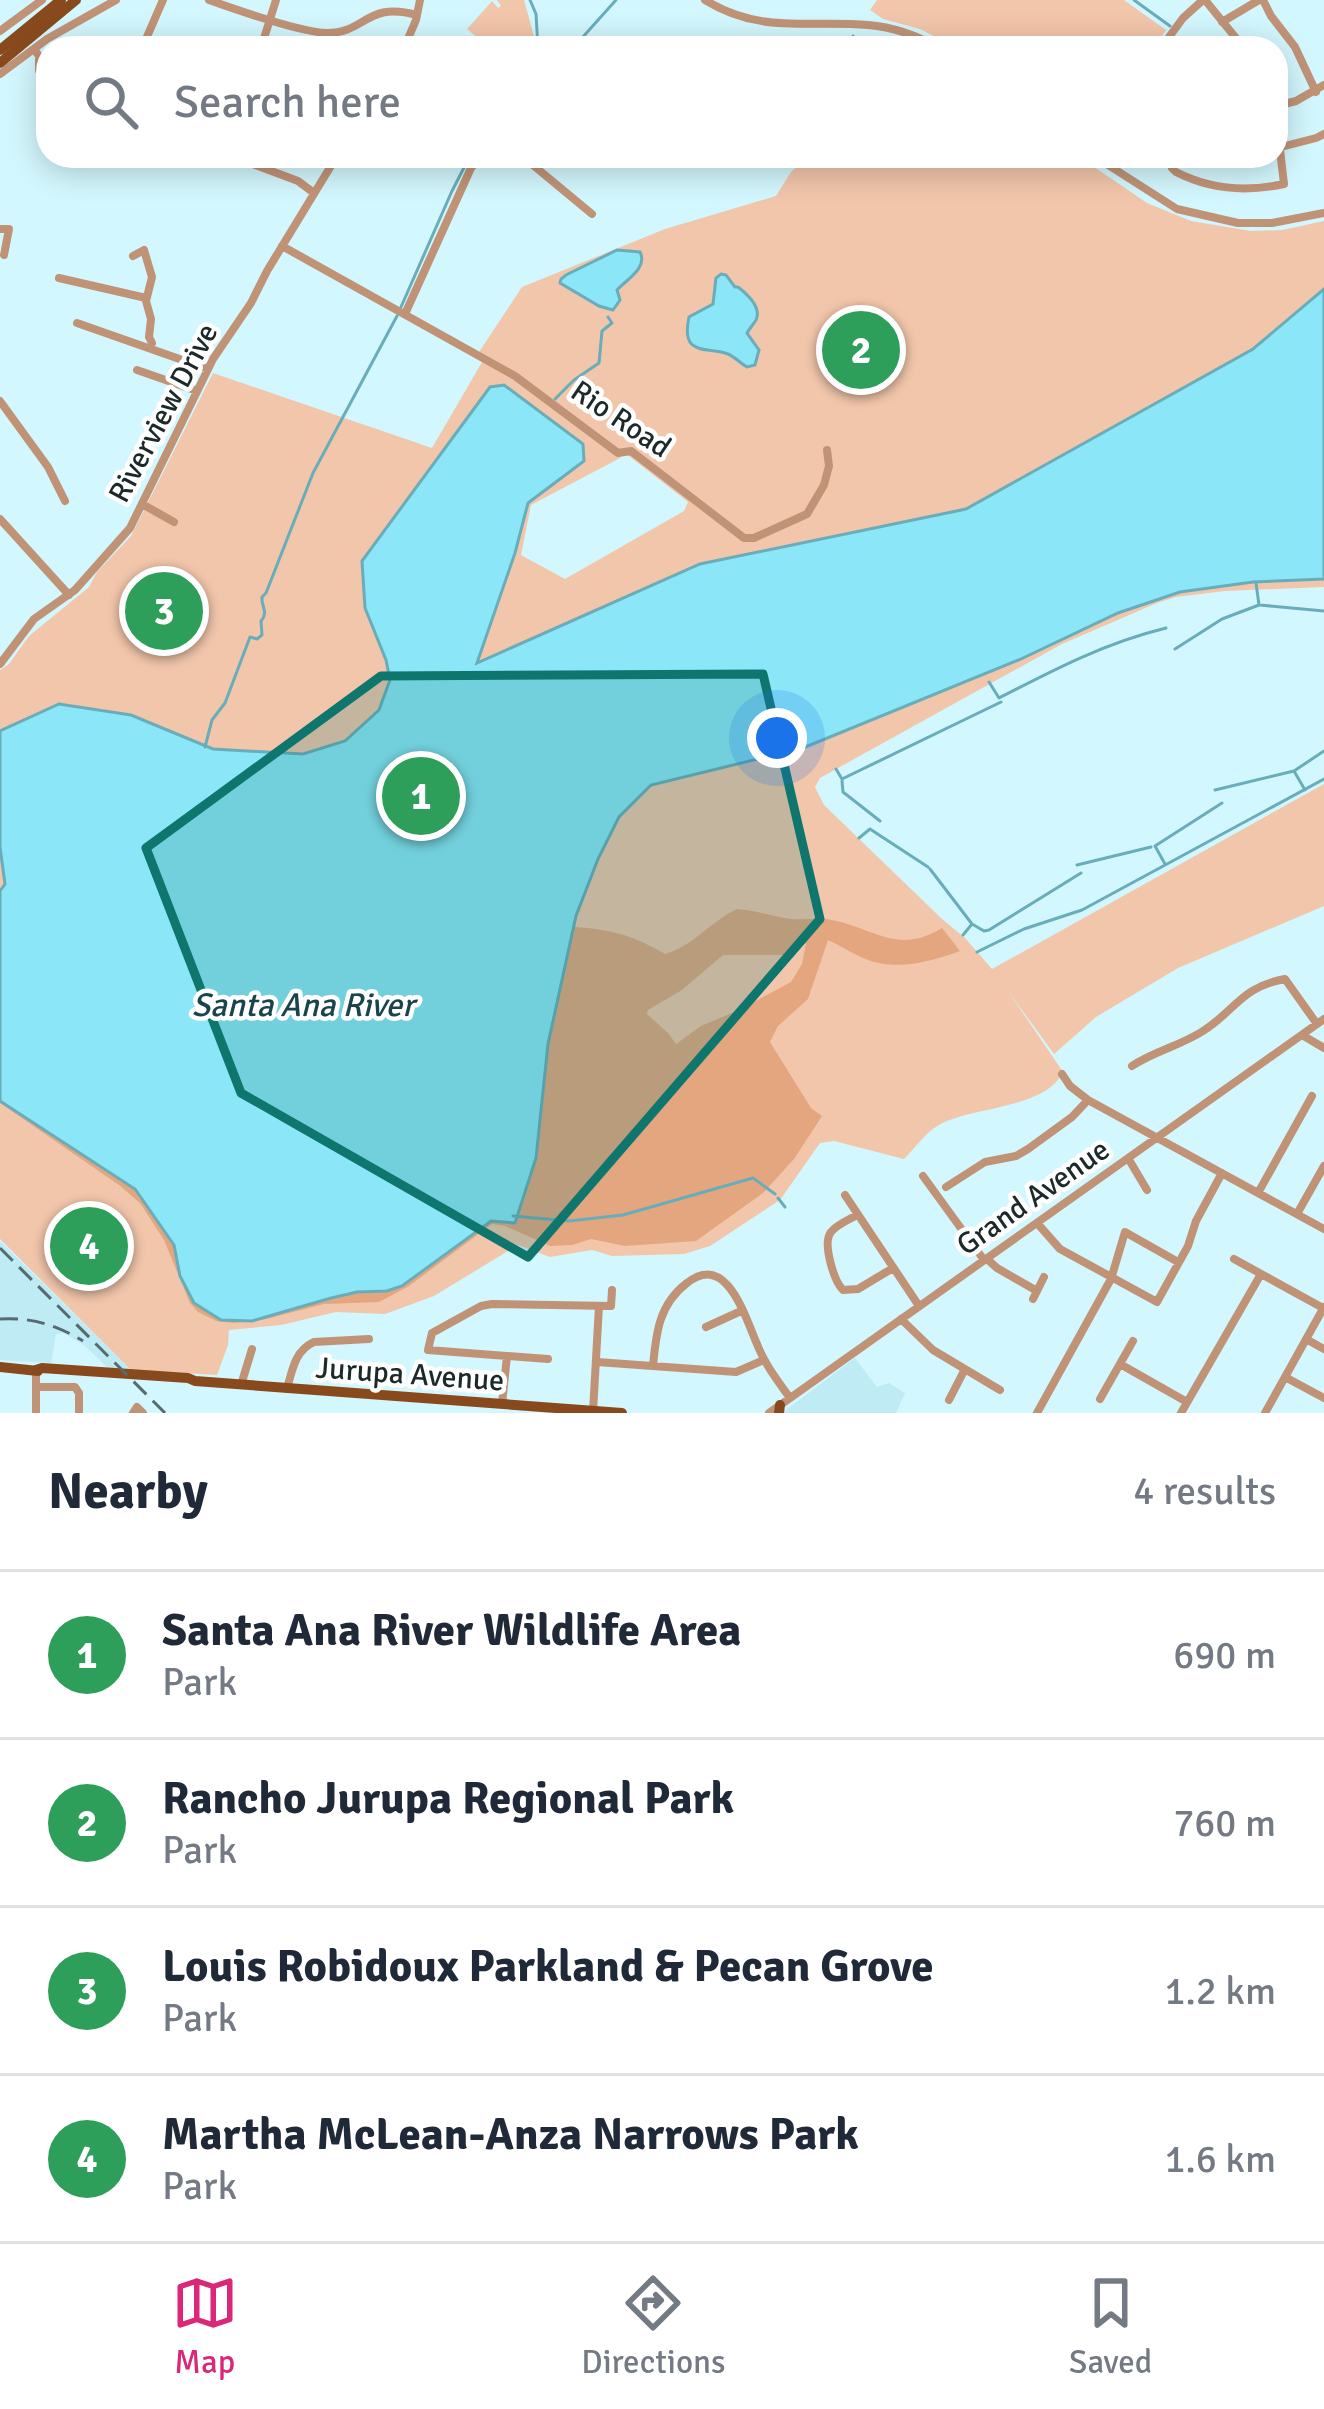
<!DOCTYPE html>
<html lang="en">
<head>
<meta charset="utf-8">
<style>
	:root { --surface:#fff; --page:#f2f2f3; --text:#1f2937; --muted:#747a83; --line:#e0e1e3; --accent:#db2777 }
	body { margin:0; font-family:Signika,sans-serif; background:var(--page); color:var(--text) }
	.you { position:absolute; left:777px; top:738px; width:42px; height:42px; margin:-30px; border:9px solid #fff; border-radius:50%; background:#1a73e8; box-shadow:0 0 0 18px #1a73e833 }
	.badge { display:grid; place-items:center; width:78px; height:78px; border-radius:50%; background:var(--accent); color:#fff; font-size:39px; font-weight:700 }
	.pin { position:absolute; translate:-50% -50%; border:6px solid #fff; box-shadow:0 3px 12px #0006 }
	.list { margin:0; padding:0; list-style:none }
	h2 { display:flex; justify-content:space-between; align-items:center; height:156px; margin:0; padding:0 48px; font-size:51px }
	h2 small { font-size:39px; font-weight:400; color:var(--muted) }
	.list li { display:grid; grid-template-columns:78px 1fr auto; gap:36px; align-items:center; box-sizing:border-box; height:168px; padding:0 48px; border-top:3px solid var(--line) }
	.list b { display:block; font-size:45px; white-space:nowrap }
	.list p { margin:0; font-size:39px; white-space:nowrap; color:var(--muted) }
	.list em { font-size:39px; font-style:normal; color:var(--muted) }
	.icon { flex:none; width:66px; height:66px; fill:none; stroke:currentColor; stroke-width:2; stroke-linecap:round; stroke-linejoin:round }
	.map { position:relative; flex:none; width:1324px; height:1413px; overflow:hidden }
	.search { position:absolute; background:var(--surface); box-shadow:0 6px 30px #0003; left:36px; right:36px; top:36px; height:132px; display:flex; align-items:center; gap:30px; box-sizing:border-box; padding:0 42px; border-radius:36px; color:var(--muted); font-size:45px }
	.sheet { height:828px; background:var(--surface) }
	nav { display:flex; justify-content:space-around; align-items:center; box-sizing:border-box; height:168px; border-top:3px solid var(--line); background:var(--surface); font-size:33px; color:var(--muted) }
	nav a { display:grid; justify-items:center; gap:6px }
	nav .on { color:var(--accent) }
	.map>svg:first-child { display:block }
	.built { fill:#beebf4 }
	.green { fill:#f2c6ab; fill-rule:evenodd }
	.forest { fill:#e3a67f; fill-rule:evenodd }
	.water { fill:#8be6f8; stroke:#69adba; stroke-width:3 }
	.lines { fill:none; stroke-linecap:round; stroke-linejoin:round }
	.stream { stroke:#69adba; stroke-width:3 }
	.minor { stroke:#c09377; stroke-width:8 }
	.major { stroke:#884a1c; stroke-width:10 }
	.rail { stroke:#566b6f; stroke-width:3; stroke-dasharray:18 9; stroke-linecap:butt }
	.marked { fill:#0f766e; fill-opacity:0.2; stroke:#0f766e; stroke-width:9; stroke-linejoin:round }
	.labels { text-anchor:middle; stroke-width:9; stroke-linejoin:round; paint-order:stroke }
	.street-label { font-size:30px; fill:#1b292b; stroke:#fff }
	.water-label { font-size:33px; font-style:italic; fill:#1a444c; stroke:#fff }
</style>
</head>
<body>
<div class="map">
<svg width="1324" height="1413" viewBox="0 0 1324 1413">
	<rect width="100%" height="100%" fill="#d3f7fe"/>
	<!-- built -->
	<path class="built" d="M0,1241L131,1370L109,1369L85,1346L64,1333L56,1334L51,1363L0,1360Z
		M855,1358L877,1387L889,1383L905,1393L896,1413H782Z"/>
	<!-- green -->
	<path class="green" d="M497,0H524L534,36L533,48H490L467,29L492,1L498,8L501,6Z
		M877,0H1124L1166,30L1154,48H957L920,29L883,19L870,10Z
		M809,156H1078L1147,203L1191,221L1251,231L1282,230L1324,221V587L1225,591L1176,597L1157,603L1062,644L820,778L815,787L824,805L942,919L965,938L992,969L1324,784V906L1178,968L1096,1017L1054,1054L1008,991L1063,1072C1046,1109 970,1107 939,1125C926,1132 914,1149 904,1159L834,1141L820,1143L780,1200L710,1246L684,1254L612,1256L592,1250L550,1257L518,1245L434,1296L385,1314L336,1312L281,1325L229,1330L228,1345L217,1375L131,1370L0,1239V670L9,664L29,636L89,587L97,572L131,536L213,373L432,448L485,357L479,352L522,287L665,229L776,196L791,172ZM625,453L688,502L684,511L565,579L521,555L531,505L620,458Z"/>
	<!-- forest -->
	<path class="forest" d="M737,909C754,910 768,915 784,918C800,921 817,917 832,920C876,929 898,955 942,928L960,951C929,962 896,972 863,958C851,953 840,945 828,940L808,999L778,1026L770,1042L811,1108L822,1116L794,1159L763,1193L696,1241L625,1246L591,1239L572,1245L550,1246L505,1226L492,1224L409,1286L379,1302L324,1304L266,1319L234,1323L216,1321L198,1312L190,1303L164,1240L140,1203L119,1185L0,1103V1052L563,926C607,929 627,932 665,954C693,946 710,922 737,909ZM806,943L802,964L791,982L739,1010L701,1026L676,1044L668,1033L647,1014L648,1010L682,990L723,955H786Z"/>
	<!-- water -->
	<path class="water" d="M617,250L640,252C648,268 627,279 617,290L620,300L613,310L599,306L560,283L561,279L566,275Z
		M721,274L726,275L735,287H738C747,294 762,307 756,320C753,325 749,329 747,333L759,350L755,365L747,367C740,363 735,357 728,354C708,346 680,358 689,317L713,304L716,278Z
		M1324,289V579L1253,582L1180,592L1118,613L1021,659L803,748L651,785L619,817L598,859L576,916L548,1044L536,1158L515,1223L491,1221L402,1286L387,1291L357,1292L331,1298L252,1321L221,1320L194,1303L180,1276L174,1245L135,1189L0,1101V891L5,884L0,847V731L59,704L131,715L213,749L303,754L345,741L379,710L390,680L386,660L365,608L362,561L490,387L504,385L583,444L584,461L528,503L515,553L477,663L700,564L966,509L1253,349Z"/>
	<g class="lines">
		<!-- stream -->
		<path class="stream" d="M530,0L536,14L538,48
			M1134,0L1170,26
			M573,48L616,0
			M850,48L853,36
			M401,307L452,191L470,156
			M555,399L574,380L599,363L602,331L612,323L608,317
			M1260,605L1324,611
			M1175,649L1222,619L1259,605L1256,583
			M989,682L999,698C1055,669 1105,643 1166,628
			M205,747L212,720L225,703L250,637L257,639L262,635L261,621C269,612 261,607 262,597L266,593L313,473L397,316
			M836,769L842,779L1001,702
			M842,781L843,792L880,821
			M1215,790L1294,771
			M1305,790L1294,771L1324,751
			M859,838L870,829L928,867
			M1165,864L1155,846L1222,803
			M1077,865L1151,847
			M930,869L972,924
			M963,935L972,924L984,931L989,930L1081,873
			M977,952L1024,929L1082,910L1324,779
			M778,1198L785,1207
			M513,1216L569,1221L623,1215L753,1178L775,1194"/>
		<!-- minor -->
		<path class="minor" d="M209,0C237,10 300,32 327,33C366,33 366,1 417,15
			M705,0C760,34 808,20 868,25C893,27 918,36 939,48
			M1205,0L1244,48
			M1263,0L1271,16L1295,47L1316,92
			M1222,22L1259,0
			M0,31L42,0
			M1186,46L1187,48
			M152,48L146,39L163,0
			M261,48L276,0
			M404,48L416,20L420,0
			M1161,48L1183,18L1203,0
			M34,49L39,56V71L48,78
			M0,74L47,39L116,0
			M1276,106L1296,101L1324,85
			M1281,147L1316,138L1324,134
			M231,156L298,181L314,193
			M522,156L592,214
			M1094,156L1177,209L1238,223H1272L1324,213
			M1178,156L1172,168L1176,172C1209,189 1247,192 1284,184L1276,116
			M0,229H9L4,255
			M282,246L515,376L618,453L631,451L744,538H754L807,514L824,485L829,466L827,450
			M133,256L144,250L152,277L146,301L151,319L149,337L152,343
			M59,278L146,298
			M405,314L471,168L480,156
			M77,323L208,369
			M137,370L197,391
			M0,401L48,467L65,501
			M142,504L174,522
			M0,519L69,595
			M0,664L34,619L75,590L130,528L213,359L251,303L267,271L337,156
			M1302,1035L1324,1048
			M1132,1066C1154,1051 1180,1046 1203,1031C1236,1010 1241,987 1285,979L1317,1024
			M1062,1074L1070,1086L1088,1100L1324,1229
			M1128,1158L1147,1190
			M923,1176L984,1260
			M946,1187L985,1162L1016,1156L1028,1149L1072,1117L1088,1100
			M1258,1193L1312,1096
			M845,1195L919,1306
			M1297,1214L1324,1166
			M857,1215C850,1219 836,1225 831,1232C822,1243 834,1281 843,1290L858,1289L893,1268
			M1037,1223L1060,1249L1157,1302L1188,1246L1196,1221L1222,1173
			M987,1259L997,1268L1037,1291
			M1234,1259L1323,1308
			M1033,1299L1044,1277
			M901,1319L933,1350L1000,1390
			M706,1327L741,1311
			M1306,1339L1324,1349
			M548,1359L428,1350L432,1333L481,1306L492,1304L611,1306L612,1290
			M597,1362L736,1372L764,1360
			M1120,1364L1187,1402
			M653,1366C656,1333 659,1304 687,1283C732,1248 748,1332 764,1359C771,1373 781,1385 790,1398
			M1285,1377L1324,1398
			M241,1385L252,1349
			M36,1387H75L79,1393V1413
			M287,1389C292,1371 295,1350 314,1342L369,1339
			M1100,1399L1133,1341
			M949,1400L965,1369
			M502,1404L507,1356
			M593,1412L599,1306
			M36,1413V1370
			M133,1413L137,1407L143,1413
			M769,1413L1324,1019
			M1037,1413L1111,1279L1125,1232L1178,1262
			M1181,1413L1261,1274
			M1265,1413L1324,1307"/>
		<!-- major -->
		<path class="major" d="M0,50L61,0
			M0,63L76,0
			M0,1367L38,1371
			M36,1370L42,1368L188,1378L195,1381L622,1413
			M779,1413L780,1405"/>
		<!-- rail -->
		<path class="rail" d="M0,1248L165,1413
			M0,1319C31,1317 57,1325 83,1341"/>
	</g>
	<!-- marked area -->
	<path class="marked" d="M763,674L820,919L528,1257L241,1093L146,848L381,676Z"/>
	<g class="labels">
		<!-- street labels -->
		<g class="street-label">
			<text transform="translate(163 413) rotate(-62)" y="10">Riverview Drive</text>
			<text transform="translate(621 419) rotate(34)" y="10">Rio Road</text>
			<text transform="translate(1033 1197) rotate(-35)" y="10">Grand Avenue</text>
			<text transform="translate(410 1374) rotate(4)" y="10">Jurupa Avenue</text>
		</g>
		<!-- water labels -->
		<g class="water-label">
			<text x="303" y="1016">Santa Ana River</text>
		</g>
	</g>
</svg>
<div class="you"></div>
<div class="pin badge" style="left:421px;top:796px;background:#2e9e5b">1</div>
<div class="pin badge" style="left:861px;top:350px;background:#2e9e5b">2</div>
<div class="pin badge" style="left:164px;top:611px;background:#2e9e5b">3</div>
<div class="pin badge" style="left:89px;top:1246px;background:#2e9e5b">4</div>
<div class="search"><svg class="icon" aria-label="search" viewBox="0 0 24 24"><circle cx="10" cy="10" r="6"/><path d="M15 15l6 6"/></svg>Search here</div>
</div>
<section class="sheet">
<h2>Nearby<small>4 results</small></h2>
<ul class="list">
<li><span class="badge" style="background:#2e9e5b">1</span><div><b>Santa Ana River Wildlife Area</b><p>Park</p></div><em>690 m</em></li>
<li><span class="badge" style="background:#2e9e5b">2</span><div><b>Rancho Jurupa Regional Park</b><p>Park</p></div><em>760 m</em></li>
<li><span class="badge" style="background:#2e9e5b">3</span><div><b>Louis Robidoux Parkland &amp; Pecan Grove</b><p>Park</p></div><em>1.2 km</em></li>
<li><span class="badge" style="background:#2e9e5b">4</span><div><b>Martha McLean-Anza Narrows Park</b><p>Park</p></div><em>1.6 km</em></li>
</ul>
</section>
<nav>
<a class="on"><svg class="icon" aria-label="map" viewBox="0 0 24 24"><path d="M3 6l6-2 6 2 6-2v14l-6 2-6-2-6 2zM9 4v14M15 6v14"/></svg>Map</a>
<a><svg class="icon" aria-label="directions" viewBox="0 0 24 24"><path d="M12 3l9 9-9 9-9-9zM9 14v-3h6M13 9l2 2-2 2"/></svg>Directions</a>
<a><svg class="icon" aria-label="saved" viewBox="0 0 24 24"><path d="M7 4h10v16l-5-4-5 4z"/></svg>Saved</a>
</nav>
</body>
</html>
